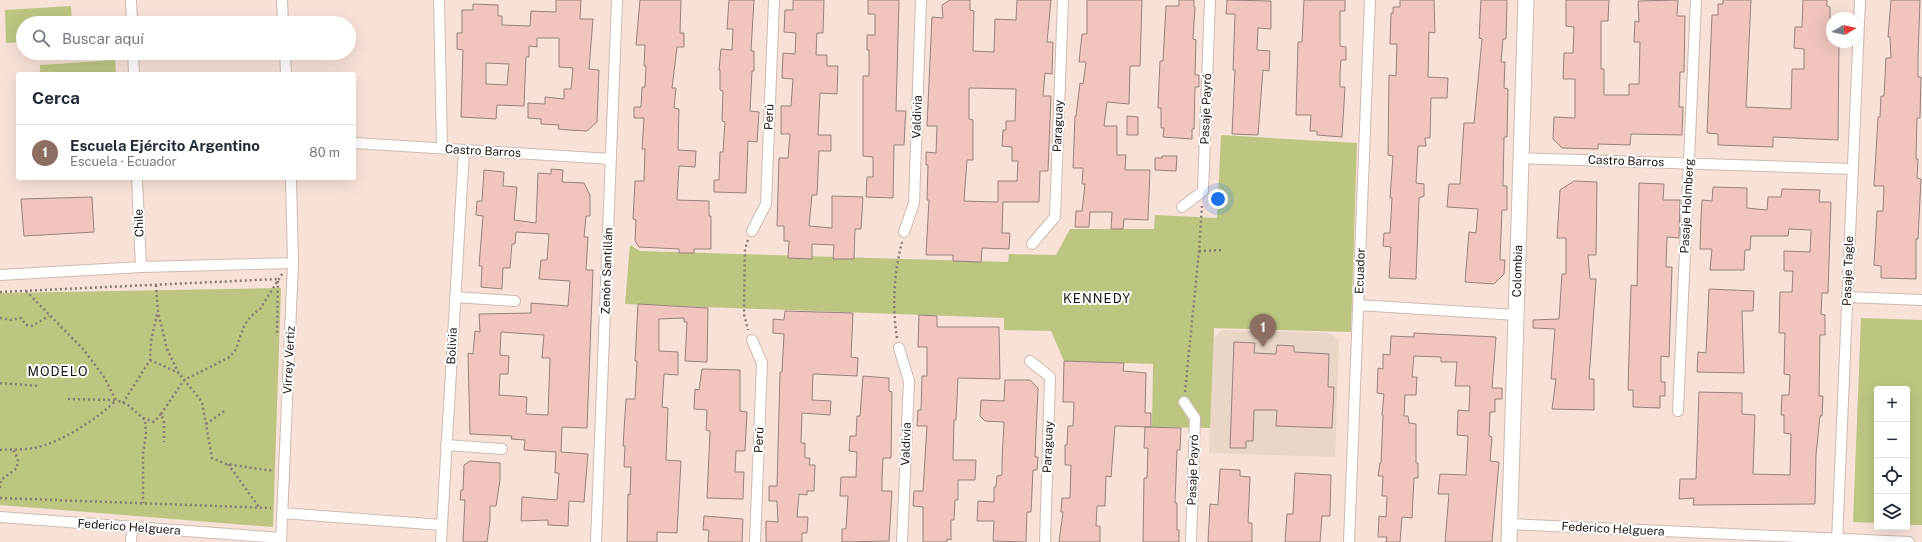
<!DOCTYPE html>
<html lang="es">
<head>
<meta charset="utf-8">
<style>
	:root { --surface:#fff; --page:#f6f6f7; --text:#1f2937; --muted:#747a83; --line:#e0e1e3; --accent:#c83a63 }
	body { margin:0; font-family:"Public Sans",sans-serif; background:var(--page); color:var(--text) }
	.controls { position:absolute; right:12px; bottom:12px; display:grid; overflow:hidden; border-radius:4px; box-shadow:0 4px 16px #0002 }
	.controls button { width:36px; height:36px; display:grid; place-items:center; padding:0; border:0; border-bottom:1px solid var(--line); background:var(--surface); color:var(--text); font:20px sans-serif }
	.compass { position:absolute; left:1826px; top:12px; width:36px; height:36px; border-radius:50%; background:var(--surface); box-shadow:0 4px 16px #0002; rotate:81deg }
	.you { position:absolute; left:1218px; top:199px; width:14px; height:14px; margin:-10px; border:3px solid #fff; border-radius:50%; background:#1a73e8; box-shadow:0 0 0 6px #1a73e833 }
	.badge { display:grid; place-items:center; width:26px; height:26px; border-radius:50%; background:var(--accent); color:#fff; font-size:13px; font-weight:700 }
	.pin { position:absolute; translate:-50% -33px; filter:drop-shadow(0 1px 2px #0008) }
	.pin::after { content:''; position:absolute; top:21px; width:14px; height:12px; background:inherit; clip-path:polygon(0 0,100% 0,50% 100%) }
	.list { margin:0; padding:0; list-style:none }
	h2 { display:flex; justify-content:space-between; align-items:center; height:52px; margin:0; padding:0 16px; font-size:17px }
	h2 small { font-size:13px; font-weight:400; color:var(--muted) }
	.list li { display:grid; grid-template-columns:26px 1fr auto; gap:12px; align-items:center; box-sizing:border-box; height:56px; padding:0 16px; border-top:1px solid var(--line) }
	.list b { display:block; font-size:15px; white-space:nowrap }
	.list p { margin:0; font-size:13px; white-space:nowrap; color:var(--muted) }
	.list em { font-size:13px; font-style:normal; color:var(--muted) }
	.icon { flex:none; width:22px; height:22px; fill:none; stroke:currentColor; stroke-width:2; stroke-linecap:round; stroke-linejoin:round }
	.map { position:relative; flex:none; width:1922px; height:542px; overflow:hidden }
	.search { position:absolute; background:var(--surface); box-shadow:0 4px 16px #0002; left:16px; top:16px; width:340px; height:44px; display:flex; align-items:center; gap:10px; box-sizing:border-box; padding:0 14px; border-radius:22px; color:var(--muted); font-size:15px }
	.panel { position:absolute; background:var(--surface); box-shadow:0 4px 16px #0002; left:16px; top:72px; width:340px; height:108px; border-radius:4px }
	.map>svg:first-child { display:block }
	.education { fill:#e9d6c6 }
	.park { fill:#bcc681 }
	.building { fill:#f1c5be; stroke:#97817d; fill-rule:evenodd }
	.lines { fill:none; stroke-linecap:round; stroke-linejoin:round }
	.street-casing { stroke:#cfb9af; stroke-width:12 }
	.secondary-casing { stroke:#cfb9af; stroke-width:17 }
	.path { stroke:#887973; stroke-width:2.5; stroke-dasharray:2 3; stroke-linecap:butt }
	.street { stroke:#fff; stroke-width:10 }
	.secondary { stroke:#fff; stroke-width:15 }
	.labels { text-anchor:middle; stroke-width:4; stroke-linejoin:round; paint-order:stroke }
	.street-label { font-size:12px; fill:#1d1512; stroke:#fff }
	.neighbourhood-label { font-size:13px; letter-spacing:1px; fill:#1d1512; stroke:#fff }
</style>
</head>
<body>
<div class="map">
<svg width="1922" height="542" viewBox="0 0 1922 542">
	<rect width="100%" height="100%" fill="#f8e2d8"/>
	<!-- education -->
	<path class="education" d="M1222,330L1329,333L1339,340L1335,457L1209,453L1212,340Z"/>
	<!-- park -->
	<path class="park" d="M71,6L72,23H23V42L6,43L5,10Z
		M115,60L116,74H40V65Z
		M1221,135L1357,143L1351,332L1214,328L1210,428L1152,427L1153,364L1064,361L1051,331L1004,330V318L625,304L630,245L640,251L1008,262L1009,254L1056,255L1070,229H1154L1155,215L1217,218Z
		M281,288L273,527L0,505V293Z
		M1861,318L1922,320V525H1907V389H1877V523L1853,522Z"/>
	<!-- building -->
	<path class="building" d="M556,0H581L580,19H593L589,69L599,70L597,122L587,131L569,130L558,129L559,125L541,124V119L528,118V103L545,104V97L564,99V89H571L573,68L559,67V38H537V47L529,46V57H526L524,106L497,105L496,119L461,117L463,50L457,49V33H462V10H473V4L498,5V16H502V25L530,26L531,11L556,12ZM486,63L509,64L507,85L486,84Z
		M640,0H681L680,33H684V47H677L672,88H676L674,108L679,109L678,150L696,151L695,167L679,166L677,200L709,201V216H711V249H694V253H679V249L639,247L635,241L636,220L633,219L635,181H644L645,149H642L644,118H634V107H641L642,87H645L646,66H644L645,45H636Z
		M729,0H754L751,51H754V71H752L750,111L759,112L757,142L748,141L746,193L714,192V180H719L720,152H723L725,122L722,121L723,91L720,90V70H719L721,49L732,50L733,29H727Z
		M793,0H824L823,33H817L816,55H827V66H838L837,94L820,93L818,135H831V151H819L817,195H812L809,226L832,228V196L863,197L861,229H855L854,259H833L834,245L812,244V259L788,258L789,241H784V226H777L779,158H788L790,134H781V106H791L793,79L782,78L783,53L795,54L796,33L784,32L785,10H793Z
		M868,0H899L896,111H906L905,124L904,145H894L893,198L866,197L867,177H873V157L863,156V76H869V50H867V35H875V14H868Z
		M950,0H970V10L974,11L973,51L994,52L995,19L1016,20L1017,0H1051L1047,42H1053L1052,74L1045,73L1043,96H1051L1048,171H1040L1039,202H1003L1002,233H1010L1009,249L982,248L981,262L953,261V255H926L929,200H927L928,165H926V152L936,153L937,126H927L932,17L943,18L942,5ZM969,88L1016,89L1015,121H1006V130H1003L1002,146L1012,147V161H1018L1017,181H998V202L964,201L967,160H973V120L969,119Z
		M1087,0H1142L1140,66H1130L1129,104L1107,102L1104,126H1117V155H1126L1125,170H1150L1148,220L1124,219L1123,229H1111L1112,212H1090L1089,227H1075L1076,211H1082L1085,184H1082L1083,168H1073L1075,116H1076L1080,83L1083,84L1086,62H1079L1082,34H1087Z
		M1179,0H1194V7H1195L1193,39L1196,40L1195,75H1199V87H1195L1194,129H1192V139L1163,137L1164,128H1161V108H1158L1160,61H1163L1166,6H1179Z
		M1227,0L1271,1V29L1258,28L1257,50L1270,51L1269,71L1263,70L1258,135L1232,134L1235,70H1233L1235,14H1226Z
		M1304,0H1345V11H1340V46L1346,47V60H1341L1340,73V87H1345L1342,137L1317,135V131H1310L1311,115H1296L1298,42H1302Z
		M1400,0H1434L1435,33L1429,32L1428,77L1448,78L1447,98H1431L1430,138H1425L1426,146H1418L1416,183L1424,184V196L1419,198L1416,279L1389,278L1391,247L1383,246L1384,233H1390L1392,198H1390L1393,156L1388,155L1389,75L1396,76L1397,44H1390L1391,13H1393V7H1400Z
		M1481,0H1507L1506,39H1503L1501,62H1505L1504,88L1508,89L1507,137H1504L1503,186H1507V210H1502L1500,260H1505L1504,274L1494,284L1465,282L1469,232L1476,233L1478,209L1447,207L1449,184H1460L1464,123H1474L1482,39L1479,38Z
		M1566,0H1609L1608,21H1601V69H1604V95H1629V84H1639L1640,42H1634L1635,21L1639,22L1638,1L1678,0L1677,16H1685L1684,72H1680L1679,107H1683L1682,135L1631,134L1630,145L1598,144V149L1562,148L1553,139L1554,117L1575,118V79H1563L1564,53H1573L1574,27L1566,26Z
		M1723,0H1751L1746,107L1791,109L1792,69H1804V49L1794,48L1795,27H1802L1803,0H1827V6L1830,7V28L1832,29V42H1839L1838,140L1773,137V147L1718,145V134L1707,133L1712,15H1718V4H1723Z
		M1891,0H1920L1918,58V77H1921L1920,118H1917L1916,159H1918L1917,178L1921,179L1918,239H1916V279L1881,278V266L1874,265L1877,211H1883L1884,186H1874L1878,117H1880L1881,96H1884L1886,58H1891L1890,37H1888Z
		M1127,116L1138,117V135H1127Z
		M1162,156H1177L1176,171L1155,170V158H1162Z
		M551,169L563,170L562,182L584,183L590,195V216H586L584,237H588L586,270H593L587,428L562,427L561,452L588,454L584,502L569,501L568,526L548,525V520L521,521L522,497L557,500L559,473H555L556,452L524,450L525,440L511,439L512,436L470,434L468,353L473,354L475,331L480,332L479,314L531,313V303L568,306L570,281L539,279L541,260H547L549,234L516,232L515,244H512L510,268H503L502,289L481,287L482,266H479L483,216L476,215L477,201H482L484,170L504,172L503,186L517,187L514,220L536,223L538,173L551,174ZM501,332L544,335L542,358H550L548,415L526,414L527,397L499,395L500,374H508L509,356L500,355Z
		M1574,181L1597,182L1596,255H1588L1590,279H1596L1589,379H1594V410L1552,409L1556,379H1551L1555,329L1533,328V320L1559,319L1562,274H1566V238H1557L1560,190Z
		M1639,183L1664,184L1663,200H1680L1679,238L1667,237L1666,267H1672L1669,357L1661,356V382H1665V396H1660V408L1633,407V390H1628L1631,285L1637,286Z
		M1713,187L1747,188V208L1767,210L1768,197H1781L1782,189L1820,190L1819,202H1831L1828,293H1822L1821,314L1825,315V335H1820L1819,396H1823L1822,416H1820L1816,455L1815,504L1693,505L1694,498L1679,499L1680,479H1696L1699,392L1742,393V414L1755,415L1753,474L1790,475L1791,434L1784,433V415H1781L1782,395H1789L1790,375L1784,374L1785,333H1779L1780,292H1792L1793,271H1784V251L1810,252L1811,230L1789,229L1788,236H1751L1750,250H1745L1744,270H1710L1712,249H1700L1701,218L1702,200L1712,201Z
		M92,197L94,232L24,236L21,199Z
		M1709,289L1754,291L1753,311H1742L1744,373L1697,372L1698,352L1706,353Z
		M638,304L708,308L707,362L685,361L687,322H684V318L659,319V351L678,352V375L664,374L662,407L668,408L666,460L681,461L677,533L657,532V542H627L628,494L630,495L631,467H624L625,446H623L626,399H635L637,361H635Z
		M785,311L853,313L851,357L858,358L857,376L813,374L812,400L831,401L830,415L802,413L801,443H805V458H810L809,465H815L814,491H807V495L799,494L797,517H808L807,533H802V542H766V521L778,522L777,501H769V486H777L780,372H782L784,334L773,333V319L784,320Z
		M919,315L937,316V327H999L1000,379L958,378L956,420H954L953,460H976L975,480H958V500H955L954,520H951V540L947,539V542H923V507L913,506L914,491H923L927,426H917L918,410H921L922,376H927V347H918Z
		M1414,333L1496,337L1492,388H1502V399H1495V412H1490L1489,436L1492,437L1490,461L1499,462L1492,542H1445L1449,494H1438L1440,474L1466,475L1468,436L1457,435L1458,410L1469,411L1470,386H1455L1457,362H1441V357L1414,356L1412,377H1417L1416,395H1405L1404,416H1408L1409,423L1416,424V463H1418V478H1414L1412,518L1402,517L1400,542H1386L1387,537H1378L1379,516L1386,517L1387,496H1382L1383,476H1378L1380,463H1381L1383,415H1382L1384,394L1377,393L1378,368L1383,369V354L1390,355L1391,336L1414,337Z
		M1234,342L1255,343L1254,353L1276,354L1277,345L1294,346V352L1329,354L1328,387H1334L1332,428L1276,426L1277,410H1254L1253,441H1246V448H1230Z
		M1064,361L1124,363L1123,371L1146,373L1145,413H1151V427L1115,426L1111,477L1106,476L1105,506H1097L1096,526H1100V542H1059L1063,512H1061L1062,498H1070L1071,465H1065V445H1067L1068,426H1073L1074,402H1063Z
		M702,369L740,370V411L747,412L745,451H736L735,472H744L743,499L707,498L710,431L706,430L707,410L694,409L695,389L699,390Z
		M863,376L889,378V391L892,392L891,458H883L882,478V491H892L889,541L842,542V529H846L848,496H840L841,477H856L857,452L849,451L850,436H856L857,416H860Z
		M1005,380H1030L1038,388L1035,457H1038L1037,470H1033L1031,512H1027L1026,542L993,541L994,521H977L978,501L994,502V487H996L997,476L1002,475V461L1004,422L985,421L980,416L981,400L1004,401Z
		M1145,427L1181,428L1180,450H1177L1175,503H1177V530H1179V542H1143L1144,478H1147L1148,448H1144Z
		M470,461L500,463V480L496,506H490V520L487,542H463L465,500H460L461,490H463L464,465Z
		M1220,469L1240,470V476L1250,477L1248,523H1252V542H1208L1210,504L1218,505Z
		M1295,473L1331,475L1330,516H1322L1320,542H1285L1287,514H1293Z
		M704,516L743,519L742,542H708L709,530H703Z"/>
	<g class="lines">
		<!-- street casing -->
		<g class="street-casing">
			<path id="street" d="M131,0L132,23
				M282,0L283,23
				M439,0L442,148
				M133,53L134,74
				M285,53L286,74
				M354,143L611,159
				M1520,158L1852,169
				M137,178L141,267
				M1182,207L1203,191L1210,0
				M752,231L766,204L774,0
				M904,232L914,203L921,0
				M1032,244L1055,217L1063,0
				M0,275L141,267L293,263
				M455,297L515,301
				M1847,297L1922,300
				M1358,305L1516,315
				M752,340L762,363L755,542
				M899,348L909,381L902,542
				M1030,361L1050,377L1045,542
				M1184,402L1195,418L1191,542
				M1678,411L1696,0
				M446,445L502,449
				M282,513L442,525
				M0,517L281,538
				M1509,524L1909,542
				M131,542L132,528
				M281,542L293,263L291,178
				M441,542L464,150
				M596,542L617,0
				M1349,542L1370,0
				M1837,542L1860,0"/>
		</g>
		<!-- secondary casing -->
		<g class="secondary-casing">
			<g id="secondary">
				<path id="s1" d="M1509,542L1526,0"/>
			</g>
		</g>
		<!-- path -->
		<path class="path" d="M748,240L745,249L744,314L748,330
			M1199,251L1222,250
			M156,285L158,312L167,349L178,372L202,402L212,458L226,464L274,471
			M26,291L84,350L104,377L116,400L127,404L145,420L146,435L143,453V503
			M0,292L278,279L277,336
			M0,318L11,320L21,318L26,325L32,326L49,316
			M897,338C892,306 894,273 902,242
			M150,360L179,373
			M0,383L38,386
			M1185,392L1199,251L1202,206
			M68,399L115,400
			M123,403L150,360L151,341L157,314
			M161,414L184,380L230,357L236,349L244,326L251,316L260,309L282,274
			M143,418L154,422L161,414L164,421V442
			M206,424L226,410
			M0,450C11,449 23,450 34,448C60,443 98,419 116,400
			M228,464L259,507
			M0,488L1,480L17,468L18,459L13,449
			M0,498L271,508"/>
		<!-- street -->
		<use href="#street" class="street"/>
		<!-- secondary -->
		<use href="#secondary" class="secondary"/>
	</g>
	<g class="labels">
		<!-- street labels -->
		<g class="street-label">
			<text transform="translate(1206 109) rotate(-88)" y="4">Pasaje Payró</text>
			<text transform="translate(769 117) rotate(-88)" y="4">Perú</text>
			<text transform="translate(917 117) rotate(-88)" y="4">Valdivia</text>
			<text transform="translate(1058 126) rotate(-88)" y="4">Paraguay</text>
			<text transform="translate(483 151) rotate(3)" y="4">Castro Barros</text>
			<text transform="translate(1626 161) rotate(2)" y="4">Castro Barros</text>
			<text transform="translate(1687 206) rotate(-87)" y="4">Pasaje Holmberg</text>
			<text transform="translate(139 223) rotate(-92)" y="4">Chile</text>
			<text transform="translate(607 271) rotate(-88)" y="4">Zenón Santillán</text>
			<text transform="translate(1360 271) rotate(-88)" y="4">Ecuador</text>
			<text dy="4" stroke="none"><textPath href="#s1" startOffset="271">Colombia</textPath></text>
			<text transform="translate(1848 271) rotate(-88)" y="4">Pasaje Tagle</text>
			<text transform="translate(452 346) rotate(-87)" y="4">Bolivia</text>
			<text transform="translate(289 360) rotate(-87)" y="4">Virrey Vertiz</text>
			<text transform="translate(759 440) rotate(-88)" y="4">Perú</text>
			<text transform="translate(906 444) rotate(-88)" y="4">Valdivia</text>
			<text transform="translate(1048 447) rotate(-88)" y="4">Paraguay</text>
			<text transform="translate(1193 470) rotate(-88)" y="4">Pasaje Payró</text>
			<text transform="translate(129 527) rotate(4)" y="4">Federico Helguera</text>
			<text transform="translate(1613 529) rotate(3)" y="4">Federico Helguera</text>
		</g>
		<!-- neighbourhood labels -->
		<g class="neighbourhood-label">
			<text x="1097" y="303">KENNEDY</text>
			<text x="58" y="376">MODELO</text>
		</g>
	</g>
</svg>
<div class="controls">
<button>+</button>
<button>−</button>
<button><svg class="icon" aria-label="locate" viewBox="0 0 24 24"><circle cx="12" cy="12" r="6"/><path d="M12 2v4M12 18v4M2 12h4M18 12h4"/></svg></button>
<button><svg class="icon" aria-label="layers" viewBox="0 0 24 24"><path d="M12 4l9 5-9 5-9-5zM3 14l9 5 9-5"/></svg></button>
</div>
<svg class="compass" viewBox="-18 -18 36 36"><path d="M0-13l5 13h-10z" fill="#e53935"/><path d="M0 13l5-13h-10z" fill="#747a83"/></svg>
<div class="you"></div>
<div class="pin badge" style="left:1263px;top:347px;background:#8d6e63">1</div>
<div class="search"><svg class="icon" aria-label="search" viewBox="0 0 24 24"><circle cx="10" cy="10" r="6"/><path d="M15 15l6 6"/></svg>Buscar aquí</div>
<section class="panel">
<h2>Cerca<small></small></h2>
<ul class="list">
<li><span class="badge" style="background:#8d6e63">1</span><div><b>Escuela Ejército Argentino</b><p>Escuela · Ecuador</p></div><em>80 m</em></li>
</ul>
</section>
</div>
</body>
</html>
